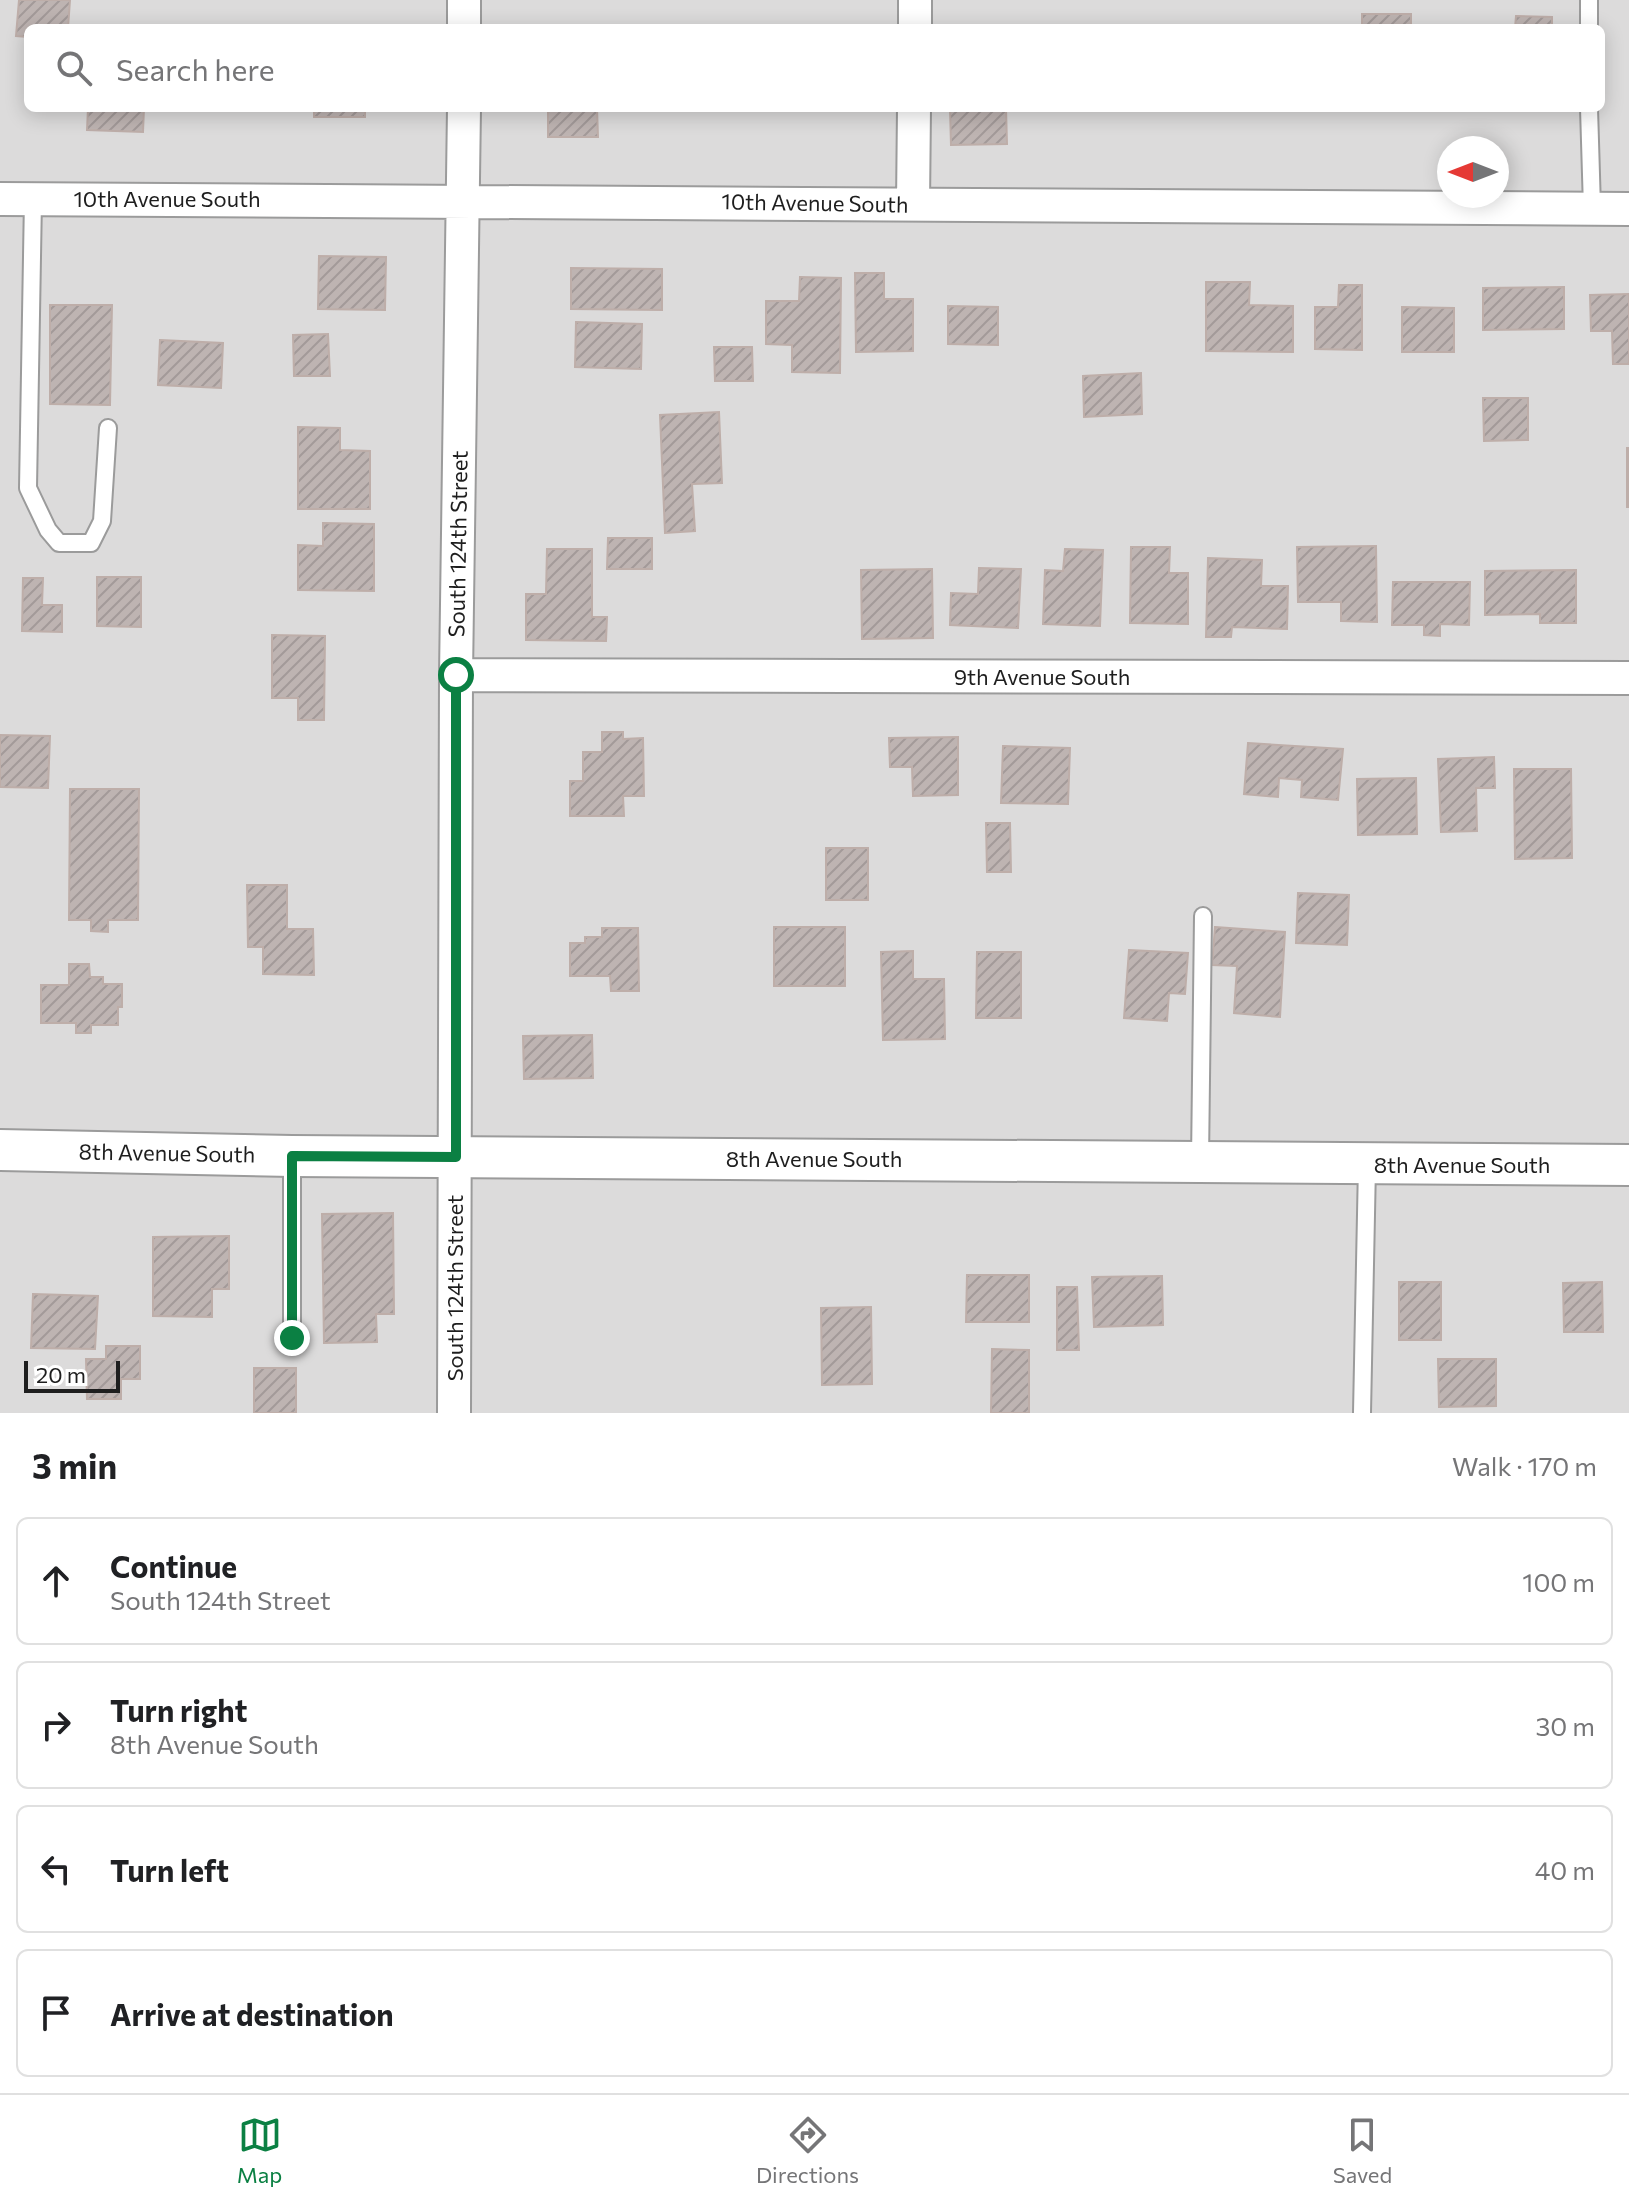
<!DOCTYPE html>
<html lang="en">
<head>
<meta charset="utf-8">
<style>
	:root { --surface:#fff; --page:#f6f6f6; --text:#202124; --muted:#757577; --line:#e0e0e0; --accent:#0b8043 }
	body { margin:0; font-family:Commissioner,sans-serif; background:var(--page); color:var(--text) }
	.compass { position:absolute; left:1437px; top:136px; width:72px; height:72px; border-radius:50%; background:var(--surface); box-shadow:0 4px 20px #0003; rotate:270deg }
	.scale { position:absolute; left:24px; bottom:20px; width:96px; box-sizing:border-box; padding-left:8px; border:4px solid #1e1e1e; border-top:0; font-size:22px; line-height:28px; white-space:nowrap; color:#1e1e1e; -webkit-text-stroke:6px #fff; paint-order:stroke }
	.stop { position:absolute; width:24px; height:24px; margin:-18px; border:6px solid #0b8043; border-radius:50%; background:#fff }
	.stop.end { background:#0b8043; border-color:#fff; box-shadow:0 2px 8px #0008 }
	.list { margin:0; padding:0; list-style:none }
	h2 { display:flex; justify-content:space-between; align-items:center; height:104px; margin:0; padding:0 32px; font-size:34px }
	h2 small { font-size:26px; font-weight:400; color:var(--muted) }
	.list li { display:grid; grid-template-columns:52px 1fr auto; gap:24px; align-items:center; box-sizing:border-box; height:128px; margin:0 16px 16px; padding:0 16px; border:2px solid var(--line); border-radius:12px }
	.list b { display:block; font-size:30px; white-space:nowrap }
	.list p { margin:0; font-size:26px; white-space:nowrap; color:var(--muted) }
	.list em { font-size:26px; font-style:normal; color:var(--muted) }
	.icon { flex:none; width:44px; height:44px; fill:none; stroke:currentColor; stroke-width:2; stroke-linecap:round; stroke-linejoin:round }
	.map { position:relative; flex:none; width:1629px; height:1413px; overflow:hidden }
	.search { position:absolute; background:var(--surface); box-shadow:0 4px 20px #0003; left:24px; right:24px; top:24px; height:88px; display:flex; align-items:center; gap:20px; box-sizing:border-box; padding:0 28px; border-radius:12px; color:var(--muted); font-size:30px }
	.sheet { height:680px; background:var(--surface) }
	nav { display:flex; justify-content:space-around; align-items:center; box-sizing:border-box; height:112px; border-top:2px solid var(--line); background:var(--surface); font-size:22px; color:var(--muted) }
	nav a { display:grid; justify-items:center; gap:4px }
	nav .on { color:var(--accent) }
	.map>svg:first-child { display:block }
	.residential { fill:#dcdbdb; fill-rule:evenodd }
	.building { fill:url(#building-hatch); stroke:#beaea9; stroke-width:2 }
	.lines { fill:none; stroke-linecap:round; stroke-linejoin:round }
	.service-casing { stroke:#9b9b9b; stroke-width:20 }
	.minor-casing { stroke:#9b9b9b; stroke-width:36 }
	.tertiary-casing { stroke:#9b9b9b; stroke-width:44 }
	.service { stroke:#fff; stroke-width:16 }
	.minor { stroke:#fff; stroke-width:32 }
	.tertiary { stroke:#fff; stroke-width:40 }
	.route { stroke:#0b8043; stroke-width:10 }
	.labels { text-anchor:middle; stroke-width:6; stroke-linejoin:round; paint-order:stroke }
	.street-label { font-size:22px; fill:#1e1e1e; stroke:#fff }
</style>
</head>
<body>
<div class="map">
<svg width="1629" height="1413" viewBox="0 0 1629 1413">
	<defs>
		<pattern id="building-hatch" width="6" height="6" patternUnits="userSpaceOnUse" patternTransform="scale(2)"><rect width="6" height="6" fill="#beb4b2"/><path d="M-1 1l2-2M0 6l6-6M5 7l2-2" fill="none" stroke="#a39a99"/></pattern>
	</defs>
	<rect width="100%" height="100%" fill="#eee9e5"/>
	<!-- residential -->
	<path class="residential" d="M0,0H1629V1413H0ZM28,28H1601V108H28ZM1449,148H1497V196H1449Z"/>
	<!-- building -->
	<path class="building" d="M19,0H70L68,28H28V37L16,36Z
		M1362,14H1411V28H1362Z
		M1516,16L1552,17V28H1515Z
		M88,108H144L143,132L87,130Z
		M314,108H365V117H314Z
		M548,108H597L598,137H548Z
		M950,108H1006L1007,144L951,145Z
		M319,256L386,257L385,310L318,309Z
		M571,268L662,269V310L571,309Z
		M855,273H884V299H913V351L856,352Z
		M800,277L841,278L840,373L792,372V345L766,344V301H799Z
		M1206,282H1250L1249,305L1293,306V352L1206,351Z
		M1339,285H1362V350L1315,349V307H1338Z
		M1564,287V329L1483,330V288Z
		M1629,294V364H1613L1612,331H1591L1590,295Z
		M50,305H112L110,405L50,404Z
		M948,306L998,307V345L948,344Z
		M1402,307L1454,308V352H1402Z
		M576,322L642,324L641,369L575,367Z
		M328,334L330,376H294L293,335Z
		M160,340L223,343L221,388L158,385Z
		M714,347H752L753,381H715Z
		M1141,373L1142,414L1084,417L1083,376Z
		M1483,398H1528V440L1484,441Z
		M719,412L722,483L692,484L695,531L665,533L660,415Z
		M298,427L340,428V450L370,451V509H298Z
		M1627,448H1629V507H1627Z
		M323,523L374,524V591L298,590V545L323,546Z
		M608,538H652V569H607Z
		M1376,546L1377,622L1341,621V602H1298L1297,547Z
		M1131,547H1170L1169,573H1188V624L1130,623Z
		M547,549H592V617H607L606,641L526,640V594H546Z
		M1065,549L1103,550L1100,626L1043,624L1045,570L1063,571Z
		M1208,558L1262,560L1261,586H1288L1287,629L1232,627L1231,637H1206Z
		M979,568L1021,569L1018,628L950,625L951,593L978,594Z
		M932,569L933,638L862,639L861,570Z
		M1576,570V623H1540V614L1485,615V571Z
		M97,577H141V627L97,626Z
		M23,578H43L42,605H62V632L22,631Z
		M1393,582H1470L1469,625L1440,624V636L1424,635V625H1392Z
		M272,635L325,636L324,720H298V698H272Z
		M602,732H623V739L643,738L644,796H623L624,816H570V781H583V752H602Z
		M0,735L50,736L48,788L0,787Z
		M958,737V795L913,796L912,767H890L889,738Z
		M1248,743L1343,749L1338,800L1301,797L1302,780L1279,778L1278,797L1244,794Z
		M1003,746L1070,748L1068,804L1001,803Z
		M1494,757L1495,788H1476L1477,831L1441,832L1438,759Z
		M1514,769H1571L1572,858L1515,859Z
		M1416,778L1417,834L1358,835L1357,779Z
		M70,789H139L138,920H108V932L91,931V920H69Z
		M986,823H1010L1011,872H987Z
		M826,848H868V900H826Z
		M247,885H287V929H313L314,975L263,974V947H248Z
		M1298,893L1349,895L1347,945L1296,943Z
		M774,927H845V986H774Z
		M1215,927L1285,932L1280,1017L1234,1013L1237,966L1212,965Z
		M602,928H638L639,991H611L610,976H570V943H585V937H602Z
		M1129,950L1188,953L1185,994L1169,993L1167,1021L1124,1018Z
		M913,951V979H944L945,1039L883,1040L881,952Z
		M977,952H1021V1018H976Z
		M69,964H89L90,977H103V984H122V1007H118V1025H91V1033H76V1023H41V985H69Z
		M592,1035L593,1078L524,1079L523,1036Z
		M393,1213L394,1314H376L377,1342L324,1343L322,1214Z
		M229,1236V1289H212V1317L153,1316V1237Z
		M967,1275H1029V1322H966Z
		M1162,1276L1163,1325L1094,1327L1092,1277Z
		M1399,1282H1441V1340H1399Z
		M1602,1282L1603,1332H1564L1563,1283Z
		M1057,1287H1077L1079,1350H1057Z
		M33,1294L98,1296L95,1349L31,1348Z
		M871,1307L872,1384L822,1385L821,1308Z
		M106,1346H140V1379H121V1399H87L86,1359H106Z
		M992,1349L1029,1350V1413H991Z
		M1438,1359H1496V1406L1439,1407Z
		M254,1368H296V1413H254Z"/>
	<g class="lines">
		<!-- service casing -->
		<g class="service-casing">
			<path id="service" d="M1589,0V28
				M1589,108L1592,208
				M33,199L28,488L48,530L59,543H91L102,521L108,428
				M292,1157V1338
				M1200,1161L1203,916
				M1362,1413L1367,1165"/>
		</g>
		<!-- minor casing -->
		<g class="minor-casing">
			<path id="minor" d="M464,28V0
				M915,28V0
				M0,199L1629,209
				M913,204L914,108
				M456,675L1629,678
				M454,1413L456,675L464,108"/>
		</g>
		<!-- tertiary casing -->
		<g class="tertiary-casing">
			<path id="tertiary" d="M0,1150L292,1156L1629,1165"/>
		</g>
		<!-- service -->
		<use href="#service" class="service"/>
		<!-- minor -->
		<use href="#minor" class="minor"/>
		<!-- tertiary -->
		<use href="#tertiary" class="tertiary"/>
	</g>
	<g class="lines">
		<!-- route -->
		<path class="route" d="M292,1338V1156L456,1157V675"/>
	</g>
	<g class="labels">
		<!-- street labels -->
		<g class="street-label">
			<text x="167" y="207">10th Avenue South</text>
			<text transform="translate(815 203) rotate(1)" y="8">10th Avenue South</text>
			<text transform="translate(458 544) rotate(-89)" y="8">South 124th Street</text>
			<text x="1042" y="685">9th Avenue South</text>
			<text transform="translate(167 1153) rotate(1)" y="8">8th Avenue South</text>
			<text x="814" y="1167">8th Avenue South</text>
			<text x="1462" y="1173">8th Avenue South</text>
			<text transform="translate(455 1288) rotate(-90)" y="8">South 124th Street</text>
		</g>
	</g>
</svg>
<svg class="compass" viewBox="-18 -18 36 36"><path d="M0-13l5 13h-10z" fill="#e53935"/><path d="M0 13l5-13h-10z" fill="#757577"/></svg>
<div class="scale">20 m</div>
<div class="stop" style="left:456px;top:675px"></div>
<div class="stop end" style="left:292px;top:1338px"></div>
<div class="search"><svg class="icon" aria-label="search" viewBox="0 0 24 24"><circle cx="10" cy="10" r="6"/><path d="M15 15l6 6"/></svg>Search here</div>
</div>
<section class="sheet">
<h2>3 min<small>Walk · 170 m</small></h2>
<ul class="list">
<li><svg class="icon" aria-label="ahead" viewBox="0 0 24 24"><path d="M12 20V5M6 11l6-6 6 6"/></svg><div><b>Continue</b><p>South 124th Street</p></div><em>100 m</em></li>
<li><svg class="icon" aria-label="right" viewBox="0 0 24 24"><path d="M7 20v-9h11M14 6l5 5-5 5"/></svg><div><b>Turn right</b><p>8th Avenue South</p></div><em>30 m</em></li>
<li><svg class="icon" aria-label="left" viewBox="0 0 24 24"><path d="M17 20v-9H6M10 6l-5 5 5 5"/></svg><div><b>Turn left</b></div><em>40 m</em></li>
<li><svg class="icon" aria-label="arrive" viewBox="0 0 24 24"><path d="M6 21V4h12l-3 4 3 4H6"/></svg><div><b>Arrive at destination</b></div></li>
</ul>
</section>
<nav>
<a class="on"><svg class="icon" aria-label="map" viewBox="0 0 24 24"><path d="M3 6l6-2 6 2 6-2v14l-6 2-6-2-6 2zM9 4v14M15 6v14"/></svg>Map</a>
<a><svg class="icon" aria-label="directions" viewBox="0 0 24 24"><path d="M12 3l9 9-9 9-9-9zM9 14v-3h6M13 9l2 2-2 2"/></svg>Directions</a>
<a><svg class="icon" aria-label="saved" viewBox="0 0 24 24"><path d="M7 4h10v16l-5-4-5 4z"/></svg>Saved</a>
</nav>
</body>
</html>
